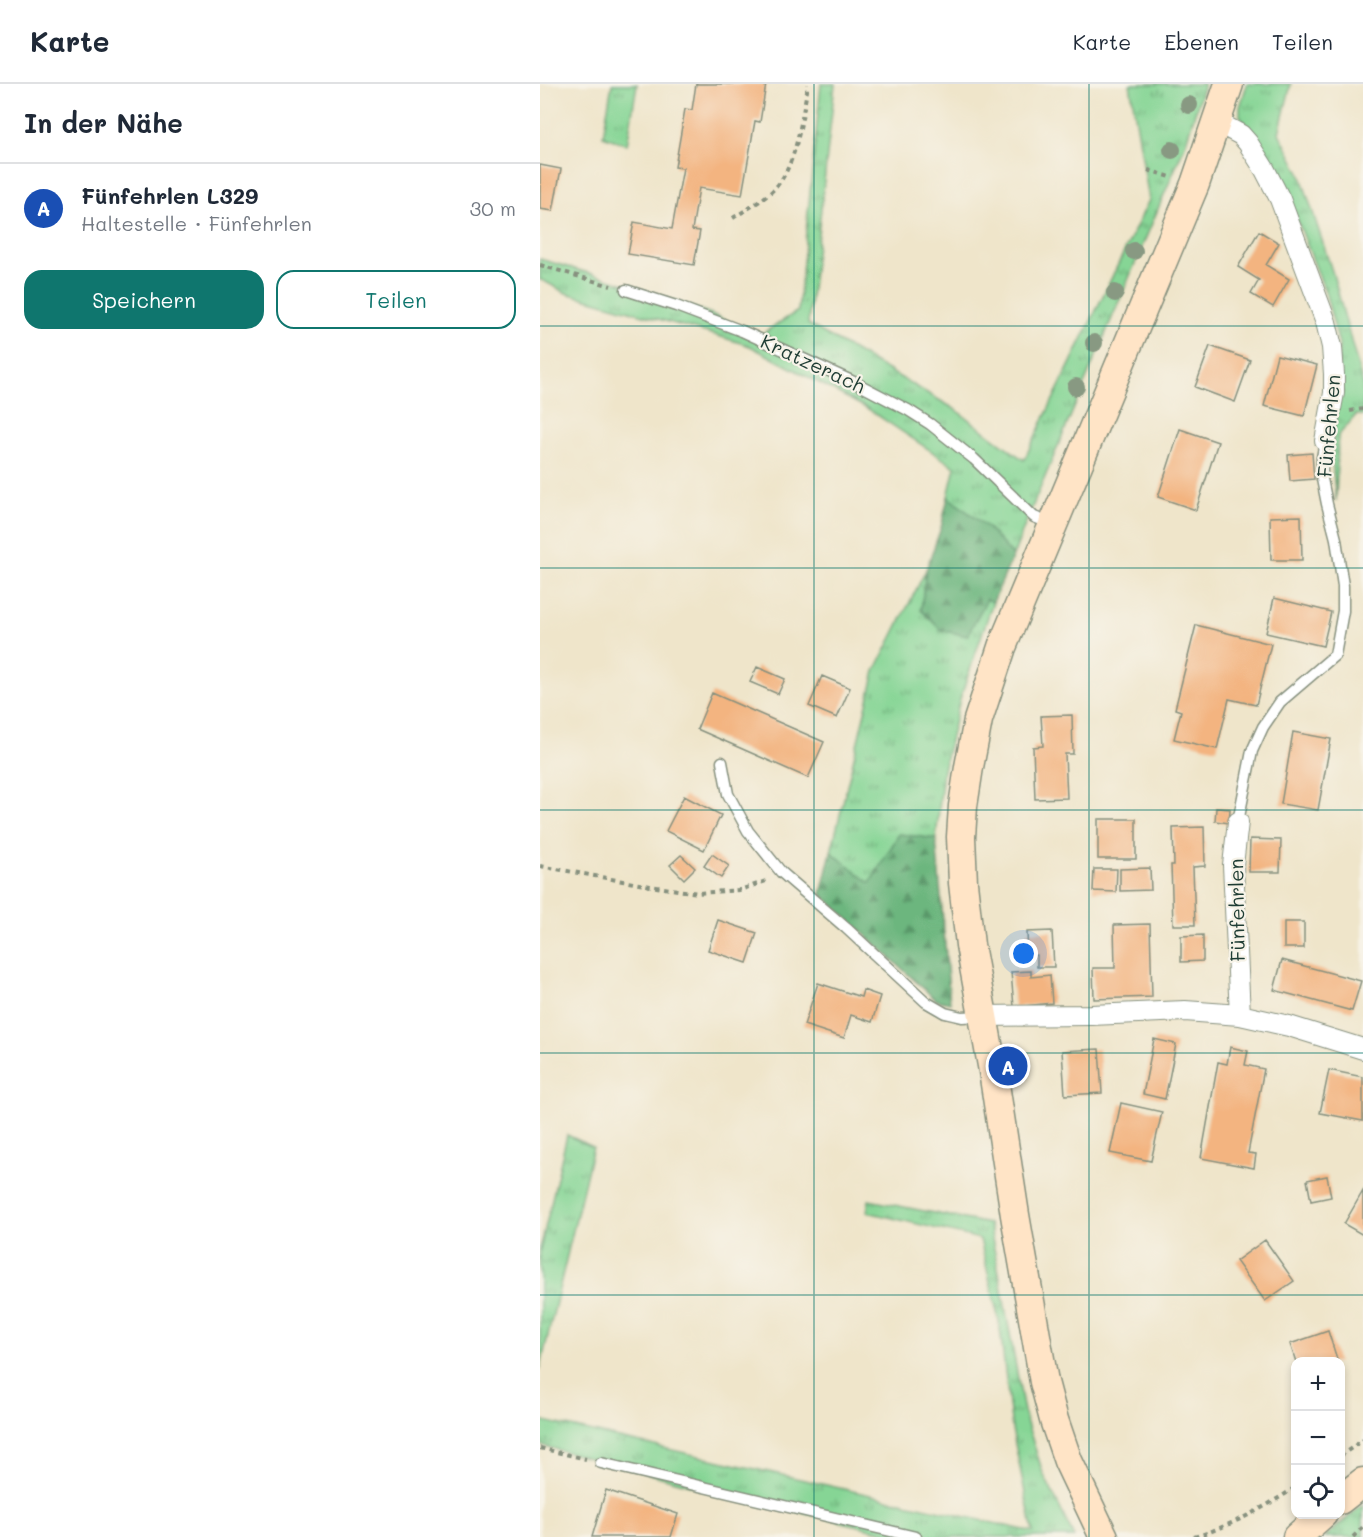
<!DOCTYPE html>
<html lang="de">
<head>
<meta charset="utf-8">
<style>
	:root { --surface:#fff; --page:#f6f6f7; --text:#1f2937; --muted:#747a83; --line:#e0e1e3; --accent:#0f766e }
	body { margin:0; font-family:Mali,sans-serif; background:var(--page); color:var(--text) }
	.controls { position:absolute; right:18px; bottom:18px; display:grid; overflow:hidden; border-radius:12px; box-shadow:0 3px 9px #0003 }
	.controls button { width:54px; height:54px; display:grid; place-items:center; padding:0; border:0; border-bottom:2px solid var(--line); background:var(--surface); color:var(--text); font:30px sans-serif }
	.you { position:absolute; left:484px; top:870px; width:21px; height:21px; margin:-15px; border:4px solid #fff; border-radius:50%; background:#1a73e8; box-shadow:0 0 0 9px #1a73e833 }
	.badge { display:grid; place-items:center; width:39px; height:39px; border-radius:50%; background:var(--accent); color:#fff; font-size:20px; font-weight:700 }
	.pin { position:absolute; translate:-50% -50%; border:3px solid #fff; box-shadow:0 2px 6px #0006 }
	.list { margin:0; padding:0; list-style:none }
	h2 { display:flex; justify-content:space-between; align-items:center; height:78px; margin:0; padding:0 24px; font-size:26px }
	h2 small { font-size:20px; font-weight:400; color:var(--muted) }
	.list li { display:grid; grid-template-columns:39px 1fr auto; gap:18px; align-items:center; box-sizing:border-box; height:90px; padding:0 24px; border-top:2px solid var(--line) }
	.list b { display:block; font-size:22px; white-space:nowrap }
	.list p { margin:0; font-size:20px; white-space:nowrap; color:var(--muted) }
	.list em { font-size:20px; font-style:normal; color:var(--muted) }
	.actions { display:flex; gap:12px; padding:18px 24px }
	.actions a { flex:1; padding:14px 0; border:2px solid var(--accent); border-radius:18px; text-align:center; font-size:21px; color:var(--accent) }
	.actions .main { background:var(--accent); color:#fff }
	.icon { flex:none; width:33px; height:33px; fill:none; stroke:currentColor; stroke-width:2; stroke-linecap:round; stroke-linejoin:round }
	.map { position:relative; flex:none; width:823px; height:1453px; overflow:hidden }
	header { display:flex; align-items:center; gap:36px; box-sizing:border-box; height:84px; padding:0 30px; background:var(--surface); border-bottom:2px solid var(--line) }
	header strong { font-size:28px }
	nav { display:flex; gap:33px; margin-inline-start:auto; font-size:21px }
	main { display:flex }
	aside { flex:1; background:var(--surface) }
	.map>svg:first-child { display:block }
	.grass { fill:url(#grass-tufts); stroke:#528964; stroke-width:1.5 }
	.forest { fill:url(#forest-firs); stroke:#467a59; stroke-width:1.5 }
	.building { fill:#f3b480 }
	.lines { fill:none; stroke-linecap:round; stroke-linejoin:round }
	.service-casing { stroke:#87917f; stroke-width:13 }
	.minor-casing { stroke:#87917f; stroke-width:22 }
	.secondary-casing { stroke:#87917f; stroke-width:31 }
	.path { stroke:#87917f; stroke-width:4; stroke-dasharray:4.5 4.5; stroke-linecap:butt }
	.service { stroke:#fff; stroke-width:10 }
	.minor { stroke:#fff; stroke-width:20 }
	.secondary { stroke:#ffe4c6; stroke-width:28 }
	.tree { fill:#889982 }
	.grid { fill:none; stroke:#0f766e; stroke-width:1.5; stroke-opacity:0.55 }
	.labels { text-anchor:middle; stroke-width:4.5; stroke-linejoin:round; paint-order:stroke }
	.street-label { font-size:20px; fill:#1f3d34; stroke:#f7f3e8 }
</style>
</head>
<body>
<header>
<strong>Karte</strong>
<nav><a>Karte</a><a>Ebenen</a><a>Teilen</a></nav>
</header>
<main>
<aside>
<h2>In der Nähe<small></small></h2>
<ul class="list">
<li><span class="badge" style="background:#1a4fb4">A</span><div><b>Fünfehrlen L329</b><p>Haltestelle · Fünfehrlen</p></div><em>30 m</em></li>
</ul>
<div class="actions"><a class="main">Speichern</a><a>Teilen</a></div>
</aside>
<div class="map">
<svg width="823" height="1453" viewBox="0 0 823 1453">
	<defs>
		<pattern id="grass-tufts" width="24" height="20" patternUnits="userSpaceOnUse" patternTransform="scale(1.5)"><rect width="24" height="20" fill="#86d595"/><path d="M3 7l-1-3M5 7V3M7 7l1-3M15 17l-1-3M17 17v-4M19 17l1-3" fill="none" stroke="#6dae7a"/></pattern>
		<pattern id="forest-firs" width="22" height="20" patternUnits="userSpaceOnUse" patternTransform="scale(1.5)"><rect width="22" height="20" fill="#6cb67e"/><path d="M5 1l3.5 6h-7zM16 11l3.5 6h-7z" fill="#589568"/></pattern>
	</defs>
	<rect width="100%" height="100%" fill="#f7f3e8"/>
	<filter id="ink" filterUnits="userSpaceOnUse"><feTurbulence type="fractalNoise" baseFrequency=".0167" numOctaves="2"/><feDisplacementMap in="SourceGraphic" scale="12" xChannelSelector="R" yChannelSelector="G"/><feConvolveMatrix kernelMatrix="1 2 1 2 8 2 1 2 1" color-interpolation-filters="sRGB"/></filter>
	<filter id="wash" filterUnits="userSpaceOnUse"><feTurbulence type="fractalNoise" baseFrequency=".008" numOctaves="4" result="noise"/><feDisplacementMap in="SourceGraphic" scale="24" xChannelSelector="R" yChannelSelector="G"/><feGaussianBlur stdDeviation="1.35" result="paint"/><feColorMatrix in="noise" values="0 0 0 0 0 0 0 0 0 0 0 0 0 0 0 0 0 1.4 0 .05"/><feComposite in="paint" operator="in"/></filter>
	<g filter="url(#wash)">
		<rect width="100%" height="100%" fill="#efe5ca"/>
		<!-- grass -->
		<path class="grass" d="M72,0H97L87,61L63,52Z
			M281,0H295L268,240L413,324L484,376L609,116L590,0H664L645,61L486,438L473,472L447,443L408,413L415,383L328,325L210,262L175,251L26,209L4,197L0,196V175L63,193L169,229L220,251L258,227Z
			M707,0H751L739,49L760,89L793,190L823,301V331H816L798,352L796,417L792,376L799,260L785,207L753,125L721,65L700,32V23Z
			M386,486L381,526L447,515L453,518L420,615L403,686L396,755L359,750L330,800L291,768L335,587Z
			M27,1051L53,1063L0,1285V1166Z
			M329,1116L449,1140L459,1189L485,1333L503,1389L534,1453H366L200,1414L0,1361V1336L493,1448L472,1345L459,1237L440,1155L327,1128Z
			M823,1421V1453H785Z"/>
		<!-- forest -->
		<path class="forest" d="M408,413L447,443L473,472L453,518L447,515L427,552L401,546L381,526L386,486L401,444Z
			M359,750L396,755L410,919L396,916L281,810L291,768L330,799Z"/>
		<g id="blocks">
			<!-- building -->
			<path class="building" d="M156,0H226L220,38L215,37L202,111L159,104L152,146L160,147L154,181L88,170L94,138L132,145L143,84L135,83L145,25L152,26Z
				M0,81L21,85L13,127L0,125Z
				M719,147L739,159L726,181L749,195L733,223L711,210L719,196L698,183Z
				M670,262L710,276L695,318L655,303Z
				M737,271L777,281L764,332L724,322Z
				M640,345L678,358L656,426L618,413Z
				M772,369L774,395L750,397L748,371Z
				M761,432L762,476H731L730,433Z
				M734,514L791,528L783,562L726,549Z
				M656,541L731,560L716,621L689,615L677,665L634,655L641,627L635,625Z
				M217,583L245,595L238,610L210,598Z
				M282,592L310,604L297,634L269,622Z
				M172,609L284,658L268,694L157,645Z
				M532,631L533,670H525L527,714L495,715L493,663L503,662L501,632Z
				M753,648L791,655L778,726L741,720Z
				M144,712L181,731L164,766L126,747Z
				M676,724L690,725L689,739L675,737Z
				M558,735H596V775H558Z
				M664,743L665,782L653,783L655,841H633L631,781H634L633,744Z
				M710,755L741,756L740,788H709Z
				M172,770L189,782L181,794L164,782Z
				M141,771L155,784L144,795L130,781Z
				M610,784L611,806L580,807V785Z
				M554,785H577L576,808L553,807Z
				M178,836L217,849L207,879L168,866Z
				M744,838H764V864H744Z
				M610,840L612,913L554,915L553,884H575L574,841Z
				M512,847L514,883H497V871L488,872L487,848Z
				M663,851V877L641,878V852Z
				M742,876L821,897L812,927L734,906Z
				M491,887V893L510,891L512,919L474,923L471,888Z
				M278,899L321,913L323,906L340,912L332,938L311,931L304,954L264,941Z
				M614,955L636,960L625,1015L603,1010Z
				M690,963L708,967L705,981L724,985L708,1069L716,1070L714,1084L661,1074L678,978L687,980Z
				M559,965L562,1009L525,1011L522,967Z
				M789,986L823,993V1037L780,1029Z
				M581,1019L622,1028L611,1077L570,1069Z
				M787,1092L791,1113L771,1117L767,1096Z
				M823,1107V1151L804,1140Z
				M725,1156L754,1197L725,1217L696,1177Z
				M788,1247L798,1278H756L750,1260Z
				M66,1406L138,1430L131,1453H52Z"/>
		</g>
	</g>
	<g filter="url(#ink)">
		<use href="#blocks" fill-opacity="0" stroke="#87917f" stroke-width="1.5"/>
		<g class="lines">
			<!-- service casing -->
			<g class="service-casing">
				<path id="service" d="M86,206L136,222L202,247L316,299L368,326L390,340L434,375L494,433L512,440
					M182,678L188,710L208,747L241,788L306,844L386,918L405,929L422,933L442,932
					M698,738L712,667L723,643L740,618L795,571L803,527V502L796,455L787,420L782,395V374L785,357
					M61,1379L376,1453"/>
			</g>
			<!-- minor casing -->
			<g class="minor-casing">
				<path id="minor" d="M677,38L701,51L708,59L725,86L740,115L786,238L792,263L794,290V309L785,357
					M698,738L693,781L700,931
					M442,932L551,931L645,927L700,931L749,942L823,965"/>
			</g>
			<!-- secondary casing -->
			<g class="secondary-casing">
				<path id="secondary" d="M800,1416L823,1398
					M564,1453L528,1377L514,1336L504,1298L475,1131L453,987L430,861L423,799L421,753L423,722L429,683L438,636L462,563L655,100L689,0
					M757,1453L783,1430"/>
			</g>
			<!-- path -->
			<path class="path" d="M608,86L631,93
				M193,134C207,125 224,116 235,104C256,82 261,37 267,7V0
				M0,181L71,202
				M810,327L823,325
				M0,782L110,802L158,809L200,806L226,797
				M0,1364L46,1375
				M800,1372L823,1356
				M654,1453C691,1442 724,1424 756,1403
				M813,1453L823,1443"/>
			<!-- service -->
			<use href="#service" class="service"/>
			<!-- minor -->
			<use href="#minor" class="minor"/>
			<!-- secondary -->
			<use href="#secondary" class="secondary"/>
		</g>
		<!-- trees -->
		<g class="tree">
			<circle cx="649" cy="21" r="9"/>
			<circle cx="632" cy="66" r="9"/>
			<circle cx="594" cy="167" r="9"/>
			<circle cx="575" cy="209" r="9"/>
			<circle cx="554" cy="259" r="9"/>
			<circle cx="536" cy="303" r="9"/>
		</g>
	</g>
	<!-- grid -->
	<path class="grid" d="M274,0V1453M549,0V1453M0,242H823M0,484H823M0,726H823M0,969H823M0,1211H823"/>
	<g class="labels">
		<!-- street labels -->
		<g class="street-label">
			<text transform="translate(273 280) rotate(25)" y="7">Kratzerach</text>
			<text transform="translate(789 342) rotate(-85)" y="7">Fünfehrlen</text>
			<text transform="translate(697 826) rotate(-91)" y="7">Fünfehrlen</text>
		</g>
	</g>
</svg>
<div class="controls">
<button>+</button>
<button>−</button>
<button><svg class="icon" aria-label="locate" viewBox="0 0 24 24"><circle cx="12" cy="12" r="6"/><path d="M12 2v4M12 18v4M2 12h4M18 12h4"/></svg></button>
</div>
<div class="you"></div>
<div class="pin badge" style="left:468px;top:982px;background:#1a4fb4">A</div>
</div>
</main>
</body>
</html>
